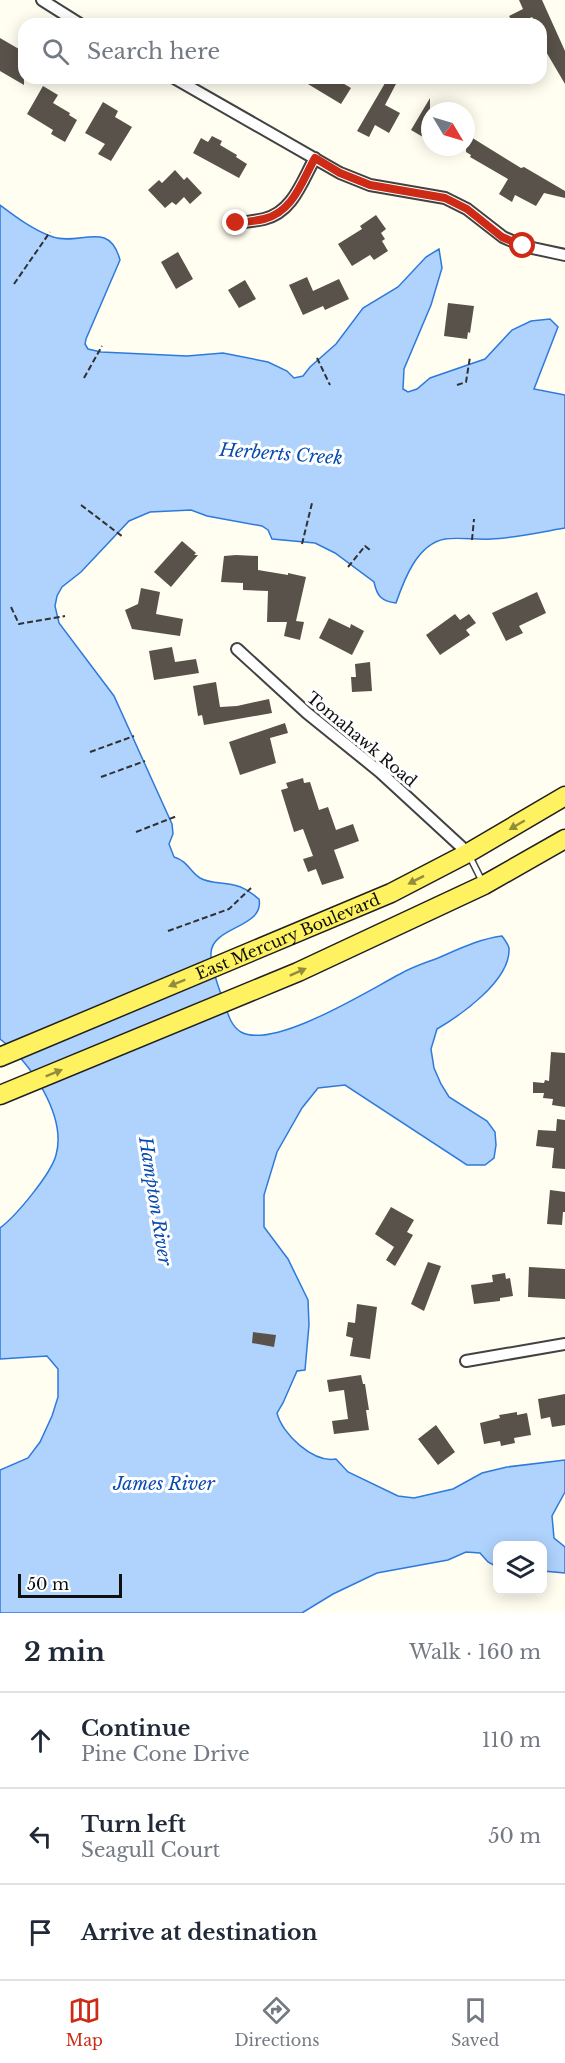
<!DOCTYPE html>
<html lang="en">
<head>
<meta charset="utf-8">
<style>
	:root { --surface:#fff; --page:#f2f2f3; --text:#1f2937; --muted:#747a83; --line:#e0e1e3; --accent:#ce2b17 }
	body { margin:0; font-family:"Libre Baskerville",serif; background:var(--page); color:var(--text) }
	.controls { position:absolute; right:18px; bottom:18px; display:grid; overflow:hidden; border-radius:12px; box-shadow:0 3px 15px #0003 }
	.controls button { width:54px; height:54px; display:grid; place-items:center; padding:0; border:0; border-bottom:2px solid var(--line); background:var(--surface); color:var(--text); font:30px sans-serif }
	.compass { position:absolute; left:421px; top:102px; width:54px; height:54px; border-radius:50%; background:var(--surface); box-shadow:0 3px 15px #0003; rotate:128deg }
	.scale { position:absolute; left:18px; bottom:15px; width:104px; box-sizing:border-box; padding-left:6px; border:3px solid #0f0f0f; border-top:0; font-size:16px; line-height:21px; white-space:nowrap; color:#0f0f0f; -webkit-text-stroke:4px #fff; paint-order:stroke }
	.stop { position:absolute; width:18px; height:18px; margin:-14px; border:4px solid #ce2b17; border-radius:50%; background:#fff }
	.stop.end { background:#ce2b17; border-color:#fff; box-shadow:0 2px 6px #0008 }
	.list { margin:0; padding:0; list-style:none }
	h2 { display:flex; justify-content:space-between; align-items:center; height:78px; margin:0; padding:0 24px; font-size:26px }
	h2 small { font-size:20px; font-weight:400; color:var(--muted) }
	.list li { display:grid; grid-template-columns:39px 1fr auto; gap:18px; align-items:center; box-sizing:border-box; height:96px; padding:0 24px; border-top:2px solid var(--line) }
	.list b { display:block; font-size:22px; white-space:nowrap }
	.list p { margin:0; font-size:20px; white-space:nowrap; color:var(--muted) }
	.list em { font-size:20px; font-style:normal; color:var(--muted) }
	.icon { flex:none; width:33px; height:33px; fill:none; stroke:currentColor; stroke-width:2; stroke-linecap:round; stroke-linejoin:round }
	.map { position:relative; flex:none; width:565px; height:1613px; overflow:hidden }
	.search { position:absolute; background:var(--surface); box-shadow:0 3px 15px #0003; left:18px; right:18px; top:18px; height:66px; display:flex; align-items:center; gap:15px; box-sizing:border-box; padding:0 21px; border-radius:18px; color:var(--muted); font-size:22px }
	.sheet { height:366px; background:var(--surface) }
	nav { display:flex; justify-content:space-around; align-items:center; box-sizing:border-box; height:84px; border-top:2px solid var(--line); background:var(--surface); font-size:16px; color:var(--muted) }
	nav a { display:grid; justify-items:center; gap:3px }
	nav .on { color:var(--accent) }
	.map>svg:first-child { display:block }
	.water { fill:#afd3fd; stroke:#2e7adc; stroke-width:1.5 }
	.building { fill:#59524a }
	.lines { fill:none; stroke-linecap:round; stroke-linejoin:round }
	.lane-casing { stroke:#424242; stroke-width:8 }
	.street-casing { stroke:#424242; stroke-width:14 }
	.primary-casing { stroke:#202020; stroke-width:21 }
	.path { stroke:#313131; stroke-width:2; stroke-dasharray:6 3; stroke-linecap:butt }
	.lane { stroke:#fff; stroke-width:5 }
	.street { stroke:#fff; stroke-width:10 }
	.primary { stroke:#fff260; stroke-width:18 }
	.oneway { fill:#938c3c }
	.route { stroke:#ce2b17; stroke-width:8 }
	.labels { text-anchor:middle; stroke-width:6; stroke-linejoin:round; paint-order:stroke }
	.street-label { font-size:16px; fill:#0f0f0f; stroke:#fff }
	.water-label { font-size:18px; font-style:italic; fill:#094caf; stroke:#fff }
</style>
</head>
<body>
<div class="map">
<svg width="565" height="1613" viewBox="0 0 565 1613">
	<rect width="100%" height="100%" fill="#fffef0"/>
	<!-- water -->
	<path class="water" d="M0,205C16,217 33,230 53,237C80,246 109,219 120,260L86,339L85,344L88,349L101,352L187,356L223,353L268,362L287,371L294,378L303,376L310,367L336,344L363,308L398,287L426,257L439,249L442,268L431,305L404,369L403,389L408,392L417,389L430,378L485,359L512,330L531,321L550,319L558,327L534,389L565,395V528C540,532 516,538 491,539C476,540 460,537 445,539C417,544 404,580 396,603C381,601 377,596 374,582L335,553L315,543L272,539L268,530L262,526L207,516L191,510L150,512L129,521L81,572L62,587L57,596L55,606L59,623L114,696L172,824L173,834L169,844L174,857C188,861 190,872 200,878C211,884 222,882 234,885C244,887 251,893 259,899C265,928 212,926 211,953C210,964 218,986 222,997C227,1009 229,1025 241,1032C274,1050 369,990 400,974C412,967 425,963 438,958C459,949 479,939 502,936C505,940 508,944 509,948C511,980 461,1015 437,1029L431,1049L434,1068L441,1084L449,1097L487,1121L495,1132L496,1145L494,1158L485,1165H467L345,1085L318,1088L302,1108L277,1152L264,1195V1227L288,1259L308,1300L309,1325L305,1370L297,1371L283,1403L277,1413C282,1434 313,1463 336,1459L348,1472L398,1496L414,1498L453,1489L482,1473L507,1467L565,1460V1492L552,1516L554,1538L565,1547V1573L543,1571L542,1546H498L497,1567L488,1562L480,1553L466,1552L448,1560L377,1573L333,1594L302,1613H0V1470L28,1458L40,1442L52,1416L58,1397V1369L47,1356L0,1359V1228C16,1216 51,1174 56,1155C67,1116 30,1061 0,1039Z"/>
	<!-- building -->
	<path class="building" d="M519,0H542L565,51V84L545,50L541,51V24H536L532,17L518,24H514L509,16L523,9Z
		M0,38L24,52V85L0,71Z
		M298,78H334L351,88L341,104Z
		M388,78L397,82L385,105L400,113L389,133L375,125L369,137L357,131Z
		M43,86L58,95L53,103L70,113L69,115L77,120L65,142L51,134L53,130L27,114Z
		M430,98V137L425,134L423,137L411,130Z
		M103,102L118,111L115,117L132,127L111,161L98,154L105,144L85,133Z
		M466,134L521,168L524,167L565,191V198L544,193L536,206L515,195L512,202L499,194L508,179L470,157L471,155L466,152Z
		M212,136L222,141L220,145L237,155L236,157L247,164L239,178L193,153L201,138L208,142Z
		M175,170L184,180L187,177L202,193L190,204L184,197L176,205L172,202L165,208L148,190L159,180L162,183Z
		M376,215L386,229L381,233L385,239L382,241L388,251L374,260L370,255L352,266L338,244L362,229L360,226Z
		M178,252L193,279L176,289L161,262Z
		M307,277L313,291L339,279L349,299L325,310L323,306L303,315L289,285Z
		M245,280L256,299L239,308L228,290Z
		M448,303L474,306L470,333L468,332L467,339L444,336Z
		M182,541L196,553L194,555H198L171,587L154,572Z
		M236,555L258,556V570L288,575V573L306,577L296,621L304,622L300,640L284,636L287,622H267L268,591L243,590V583L221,582L224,556Z
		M141,588L160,592L156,614L183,619L180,636L132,629L125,610L138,604Z
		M537,592L546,613L519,626L523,633L506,641L492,613Z
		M455,614L460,620L469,614L476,623L466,630L470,635L440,655L426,635Z
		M329,618L350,628L351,624L364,631L352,655L319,638Z
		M172,647L175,662L196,659L199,673L154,680L149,651Z
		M370,662L372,691L352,692L351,677H356L355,664Z
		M216,682L220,707L237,706L269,699L272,713L204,725L202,715L198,716L193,686Z
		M285,723L288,733L270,738L276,763L240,775L229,742Z
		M303,778L304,783L310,782L319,810L328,807L336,830L353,824L359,841L334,850L344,878L322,885L316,869L308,872L303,859L313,856L303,829L294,832L281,790L288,788L286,783Z
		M551,1052L565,1053V1107L552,1105L553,1099L543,1098L544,1093H533V1082L544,1083L545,1080L549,1081Z
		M557,1119L565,1120V1169L552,1168L554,1148L536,1146L538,1130L556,1131Z
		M550,1190L565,1192V1212H563L562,1225L547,1224Z
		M391,1207L414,1220L407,1232L413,1235L395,1266L386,1260L394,1247L375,1234Z
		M428,1262L441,1266L424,1311L411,1304Z
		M529,1267L565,1269V1299L528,1297Z
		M505,1273L506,1279L510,1278L513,1296L500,1298V1301L474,1304L471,1285L493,1282L492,1275Z
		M357,1304L377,1307L370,1359L350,1356L353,1338L346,1336L348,1322L355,1323Z
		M253,1332L276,1335L274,1347L252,1343Z
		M361,1375L363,1384H365L369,1410H366L369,1430L334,1434L332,1421L348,1419L344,1390L329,1392L327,1380Z
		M565,1394V1425L552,1427L550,1417L541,1419L538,1399Z
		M517,1412V1415L527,1413L531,1435L514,1438L515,1443L501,1446L500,1441L484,1444L480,1423L500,1418L499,1415Z
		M436,1425L455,1452L438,1465L418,1439Z"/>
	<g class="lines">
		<!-- lane casing -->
		<g class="lane-casing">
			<path id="lane" d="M469,855L482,881"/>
		</g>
		<!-- street casing -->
		<g class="street-casing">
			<path id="street" d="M42,0L80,24
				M174,78L340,173L370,185L445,198L467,209L503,237L523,246L565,255
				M236,223C245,222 255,221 264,219C293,212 302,181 315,158
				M237,649L307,713L380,772L468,853
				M466,1361L565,1344"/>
		</g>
		<!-- primary casing -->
		<g class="primary-casing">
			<g id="primary">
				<path id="s1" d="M0,1057L391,893L468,853L565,796"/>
				<path d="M0,1095L298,972L484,885L565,839"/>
			</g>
		</g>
		<!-- path -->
		<path class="path" d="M14,284L50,232
			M317,358L330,385
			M84,378L102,346
			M457,385L466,382L470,357
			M81,505L123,537
			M472,540L474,519
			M302,544L312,503
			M348,567L365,546L370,550
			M11,607L19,624L65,616
			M90,752L134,736
			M101,777L145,761
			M136,832L177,816
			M168,931L229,909L251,888"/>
		<!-- lane -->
		<use href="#lane" class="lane"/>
		<!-- street -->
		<use href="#street" class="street"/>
		<!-- primary -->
		<use href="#primary" class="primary"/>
	</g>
	<!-- one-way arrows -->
	<defs><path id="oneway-solid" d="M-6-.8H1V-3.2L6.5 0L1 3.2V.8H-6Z" transform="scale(1.5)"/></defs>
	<g class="oneway">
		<use href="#oneway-solid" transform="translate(517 825) rotate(150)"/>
		<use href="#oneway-solid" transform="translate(416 880) rotate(153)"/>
		<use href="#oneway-solid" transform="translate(298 972) rotate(-24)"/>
		<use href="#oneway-solid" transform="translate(177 983) rotate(158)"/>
		<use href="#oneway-solid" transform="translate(54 1073) rotate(-22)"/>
	</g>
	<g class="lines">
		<!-- route -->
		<path class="route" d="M236,223C245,222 255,221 264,219C293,212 302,181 315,158L340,173L370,185L445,198L467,209L502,237L523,246"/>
	</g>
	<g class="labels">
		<!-- street labels -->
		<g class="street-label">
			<text transform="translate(362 739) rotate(40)" y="6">Tomahawk Road</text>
			<text dy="6" stroke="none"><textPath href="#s1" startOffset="312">East Mercury Boulevard</textPath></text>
		</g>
		<!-- water labels -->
		<g class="water-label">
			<text transform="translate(281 454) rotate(4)" y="6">Herberts Creek</text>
			<text transform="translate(155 1201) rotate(81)" y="6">Hampton River</text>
			<text x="164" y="1490">James River</text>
		</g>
	</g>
</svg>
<div class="controls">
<button><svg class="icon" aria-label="layers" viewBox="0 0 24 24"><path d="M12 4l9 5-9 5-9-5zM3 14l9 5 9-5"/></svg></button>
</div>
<svg class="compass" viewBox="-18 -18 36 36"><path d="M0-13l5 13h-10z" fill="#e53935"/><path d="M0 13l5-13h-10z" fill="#747a83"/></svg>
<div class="scale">50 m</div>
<div class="stop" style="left:523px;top:246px"></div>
<div class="stop end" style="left:236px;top:223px"></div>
<div class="search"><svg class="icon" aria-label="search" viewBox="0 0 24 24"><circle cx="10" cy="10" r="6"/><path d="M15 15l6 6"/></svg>Search here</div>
</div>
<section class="sheet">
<h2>2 min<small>Walk · 160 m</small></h2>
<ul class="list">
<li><svg class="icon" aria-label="ahead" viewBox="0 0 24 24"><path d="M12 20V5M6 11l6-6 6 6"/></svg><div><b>Continue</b><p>Pine Cone Drive</p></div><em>110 m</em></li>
<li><svg class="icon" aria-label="left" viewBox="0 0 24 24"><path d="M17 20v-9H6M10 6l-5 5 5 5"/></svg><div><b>Turn left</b><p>Seagull Court</p></div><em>50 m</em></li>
<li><svg class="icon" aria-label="arrive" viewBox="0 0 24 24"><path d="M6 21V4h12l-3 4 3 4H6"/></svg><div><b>Arrive at destination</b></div></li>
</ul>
</section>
<nav>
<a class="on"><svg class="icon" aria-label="map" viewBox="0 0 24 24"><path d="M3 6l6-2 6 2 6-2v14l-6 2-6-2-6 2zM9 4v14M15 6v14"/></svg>Map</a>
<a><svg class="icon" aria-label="directions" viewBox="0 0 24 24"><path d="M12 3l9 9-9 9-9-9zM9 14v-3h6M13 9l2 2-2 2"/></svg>Directions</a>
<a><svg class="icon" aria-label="saved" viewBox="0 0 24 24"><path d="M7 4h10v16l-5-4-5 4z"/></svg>Saved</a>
</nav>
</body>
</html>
